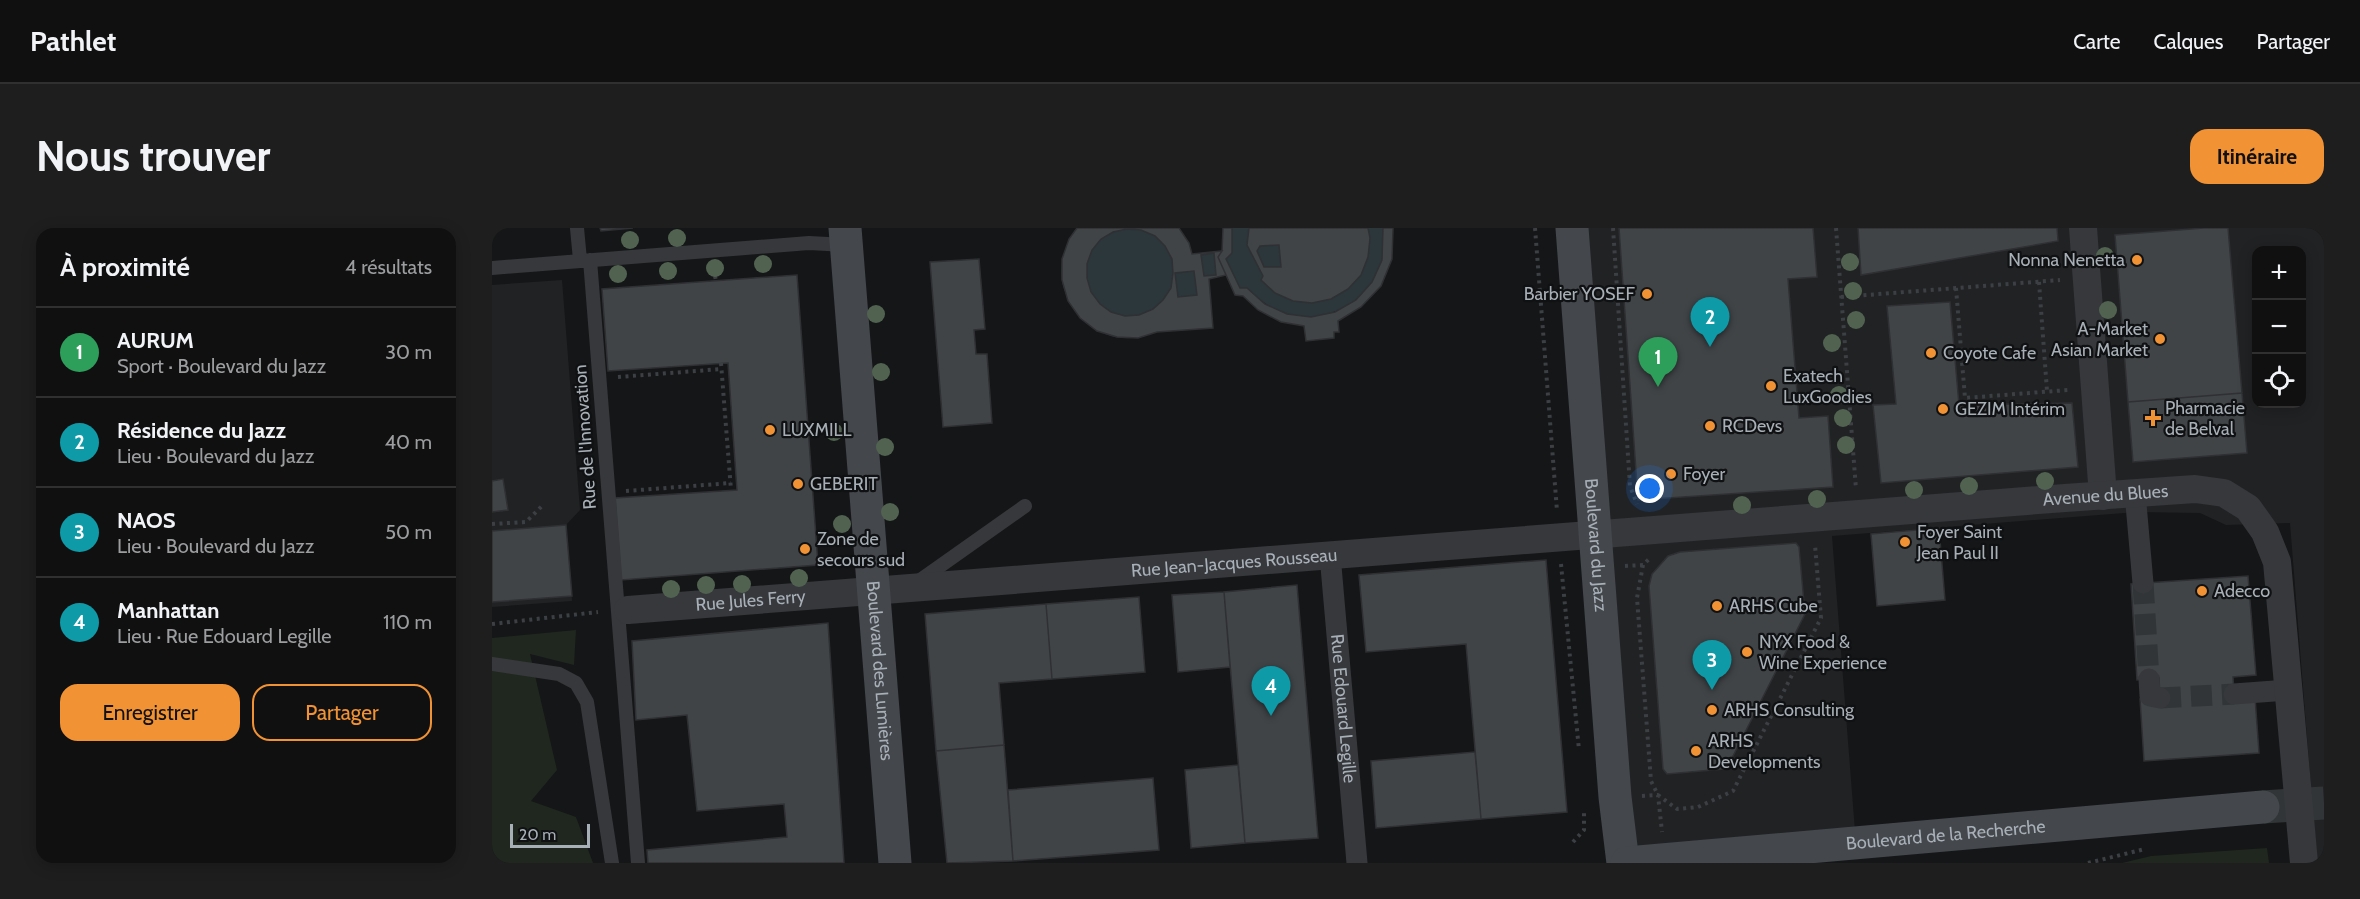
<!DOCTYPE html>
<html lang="fr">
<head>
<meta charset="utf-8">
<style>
	:root { --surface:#101011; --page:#1e1e1f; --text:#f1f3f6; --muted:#9c9d9f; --line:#303031; --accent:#f19234 }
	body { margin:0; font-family:Cabin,sans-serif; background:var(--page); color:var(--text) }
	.controls { position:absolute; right:18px; top:18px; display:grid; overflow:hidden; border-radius:12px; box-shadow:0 3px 15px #0003 }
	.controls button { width:54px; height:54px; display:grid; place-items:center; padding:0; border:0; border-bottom:2px solid var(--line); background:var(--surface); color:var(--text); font:30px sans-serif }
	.scale { position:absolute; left:18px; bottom:15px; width:80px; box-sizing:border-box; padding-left:6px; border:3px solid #a7afb7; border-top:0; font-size:16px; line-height:21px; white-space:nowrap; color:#a7afb7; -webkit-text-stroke:4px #101112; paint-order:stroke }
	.you { position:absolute; left:1158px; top:261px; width:21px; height:21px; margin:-15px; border:4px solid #fff; border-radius:50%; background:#1a73e8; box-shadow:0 0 0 9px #1a73e833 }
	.badge { display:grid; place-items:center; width:39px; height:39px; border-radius:50%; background:var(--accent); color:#fff; font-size:20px; font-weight:700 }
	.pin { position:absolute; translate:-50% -50px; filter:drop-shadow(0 2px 3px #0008) }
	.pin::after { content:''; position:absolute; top:32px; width:21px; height:18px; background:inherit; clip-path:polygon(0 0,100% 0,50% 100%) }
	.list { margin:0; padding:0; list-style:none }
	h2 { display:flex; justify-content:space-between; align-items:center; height:78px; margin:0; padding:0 24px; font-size:26px }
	h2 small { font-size:20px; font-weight:400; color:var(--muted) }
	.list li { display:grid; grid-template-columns:39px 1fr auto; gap:18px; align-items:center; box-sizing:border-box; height:90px; padding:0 24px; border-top:2px solid var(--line) }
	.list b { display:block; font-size:22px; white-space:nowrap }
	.list p { margin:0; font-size:20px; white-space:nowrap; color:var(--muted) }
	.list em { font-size:20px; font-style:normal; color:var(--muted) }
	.actions { display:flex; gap:12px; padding:18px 24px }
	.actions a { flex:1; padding:14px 0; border:2px solid var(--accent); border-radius:18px; text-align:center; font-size:21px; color:var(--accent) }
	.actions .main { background:var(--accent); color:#111 }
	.icon { flex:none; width:33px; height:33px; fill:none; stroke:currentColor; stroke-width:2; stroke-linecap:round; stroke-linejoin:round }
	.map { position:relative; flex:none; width:1832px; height:635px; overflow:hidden; border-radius:18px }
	header { display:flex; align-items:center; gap:36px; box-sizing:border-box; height:84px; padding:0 30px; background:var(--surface); border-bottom:2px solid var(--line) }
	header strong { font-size:28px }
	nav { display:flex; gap:33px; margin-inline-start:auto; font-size:21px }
	.intro { display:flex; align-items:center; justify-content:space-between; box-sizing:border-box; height:144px; padding:0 36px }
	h1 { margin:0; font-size:42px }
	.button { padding:15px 27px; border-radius:18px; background:var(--accent); color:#111; font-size:21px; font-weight:700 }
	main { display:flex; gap:36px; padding:0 36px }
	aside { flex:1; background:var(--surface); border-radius:18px; box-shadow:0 3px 15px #0003 }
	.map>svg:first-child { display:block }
	.built { fill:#212224; fill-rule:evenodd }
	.green { fill:#1f271f }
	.water { fill:#2b373b }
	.building { fill:#414447; stroke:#2f3033; stroke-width:1.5; fill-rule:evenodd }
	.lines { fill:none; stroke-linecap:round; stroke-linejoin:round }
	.pedestrian-tunnel { stroke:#323537; stroke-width:21; stroke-dasharray:21 10; stroke-linecap:butt }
	.secondary-tunnel { stroke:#323537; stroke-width:33; stroke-dasharray:33 16; stroke-linecap:butt }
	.path { stroke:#3c3f43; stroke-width:4; stroke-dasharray:3 4.5; stroke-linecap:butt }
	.service { stroke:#36383c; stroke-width:14 }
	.pedestrian { stroke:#36383c; stroke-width:21 }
	.minor { stroke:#36383c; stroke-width:28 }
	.secondary { stroke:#44474c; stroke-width:33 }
	.tree { fill:#516350 }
	.poi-dot { fill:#f19234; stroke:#101112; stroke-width:2 }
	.labels { text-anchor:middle; stroke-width:4.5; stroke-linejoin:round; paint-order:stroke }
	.poi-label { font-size:18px; fill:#a7afb7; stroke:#101112; text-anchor:start }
	.street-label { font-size:18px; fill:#a7afb7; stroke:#101112 }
</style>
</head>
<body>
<header>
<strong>Pathlet</strong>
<nav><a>Carte</a><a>Calques</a><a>Partager</a></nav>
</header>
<div class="intro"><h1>Nous trouver</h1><a class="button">Itinéraire</a></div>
<main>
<aside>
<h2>À proximité<small>4 résultats</small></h2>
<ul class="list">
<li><span class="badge" style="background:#2e9e5b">1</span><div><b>AURUM</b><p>Sport · Boulevard du Jazz</p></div><em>30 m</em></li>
<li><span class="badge" style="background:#0f9aa8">2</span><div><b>Résidence du Jazz</b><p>Lieu · Boulevard du Jazz</p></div><em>40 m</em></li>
<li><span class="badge" style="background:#0f9aa8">3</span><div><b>NAOS</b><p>Lieu · Boulevard du Jazz</p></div><em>50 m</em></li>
<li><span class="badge" style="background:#0f9aa8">4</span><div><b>Manhattan</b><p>Lieu · Rue Edouard Legille</p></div><em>110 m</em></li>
</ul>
<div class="actions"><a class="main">Enregistrer</a><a>Partager</a></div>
</aside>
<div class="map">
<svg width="1832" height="635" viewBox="0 0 1832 635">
	<rect width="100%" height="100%" fill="#151617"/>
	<!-- built -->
	<path class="built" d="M1080,0H1832V635H1825L1798,295L1734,297L1708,285L1645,284L1340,308L1364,616L1135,635ZM1764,22H1810V176H1764Z
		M70,52L88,282L74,297L80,373L0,379V57Z"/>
	<!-- green -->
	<path class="green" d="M84,402L82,437L38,426L65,542L39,573L84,589L101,635H0V410Z
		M1775,620L1777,635H1630L1659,628Z"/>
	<!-- water -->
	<path class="water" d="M585,0H687L700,26L730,23L726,30L734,47L717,51L721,100C703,101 683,100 665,104C659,105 653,108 647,109C613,116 582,92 572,61C565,39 572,18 585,0Z
		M740,0H891C891,10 893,23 890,33C880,73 832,98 794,86C778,81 767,71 755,60H748L734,31L740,25Z"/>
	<!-- building -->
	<path class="building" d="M108,0H141L109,3Z
		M585,0H687L697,15L700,26L730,23L726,29L734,47L717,51L721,100L665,104L646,110L625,109L605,103L588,90L576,73L570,52V31L577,11ZM635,1L649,2L663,8L673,18L680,31L681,45L679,60L671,72L661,81L647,87L633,88L619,84L608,76L599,64L595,50V36L600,22L609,11L621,4ZM722,25L724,47L712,48L709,27ZM702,43L705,67L686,69L683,45Z
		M731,0H740V25L734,31L748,60H755L773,76L795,86L819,89L843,84L864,72L880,54L890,32L891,0H901V2L900,31L889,58L869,79L846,93L847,104H842V110L814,113L812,98L789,94L766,82L751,68L743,67L726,29L730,23Z
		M757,0H876L878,10L876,29L869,47L856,61L839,71L820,75L801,73L783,65L769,52L771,48L755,17ZM787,17L789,39H772L765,23L768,18Z
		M1127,0H1321L1325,49L1296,51L1307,190L1336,188L1341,259L1146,272Z
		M1366,0H1565L1566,13L1369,47Z
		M1712,0H1736L1750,165L1636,174L1623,7Z
		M487,31L493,101L482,102L484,126H495L500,195L451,199L438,34Z
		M305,47L326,337L129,352L123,270L245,262L236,135L116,143L110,61Z
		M1458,74L1467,177L1580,175L1586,239L1389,255L1381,177L1404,176L1395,78Z
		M1750,165L1755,225L1641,234L1636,174Z
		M11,251L16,282L0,284V253Z
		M74,297L80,368L0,374V303Z
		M1447,300L1453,372L1385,378L1379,306Z
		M1304,315L1307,319L1313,386L1236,538L1232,541L1175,546L1171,541L1157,358L1160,346L1176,328L1188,324Z
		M1054,332L1075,584L989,591L974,416L874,424L867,347Z
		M1756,348L1764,447L1741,449L1742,466L1763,469L1767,525L1652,533L1648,471L1668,470L1667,450L1645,452L1639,356Z
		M805,357L826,610L753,615L732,364Z
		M732,364L738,439L686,444L680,367Z
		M647,369L653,444L560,451L554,376Z
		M554,376L560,451L507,455L512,517L444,523L433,386Z
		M336,395L352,635H156L155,622L295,609L292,576L205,583L195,487L144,492L140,413Z
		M512,517L521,633L455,635L444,523Z
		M983,524L989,591L884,600L879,533Z
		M746,537L753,615L699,620L693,542Z
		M661,550L667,622L521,633L516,562Z"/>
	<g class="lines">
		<!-- pedestrian-tunnel -->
		<path class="pedestrian-tunnel" d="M1651,355L1657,451
			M1668,470L1742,466"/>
		<!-- secondary-tunnel -->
		<path class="secondary-tunnel" d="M1771,579L1832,575"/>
		<!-- path -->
		<path class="path" d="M1043,0L1065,283
			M1121,0L1138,258L1145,276
			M1344,0L1364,261
			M223,48L224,53
			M1547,54L1555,163
			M1464,60L1473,170L1576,162
			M1349,69L1568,52
			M229,135L239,262
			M126,149L230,141
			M134,263L239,255
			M0,296L34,294L52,276
			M1069,336L1087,522
			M1151,337L1145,370L1159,553L1166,567L1185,581L1206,579L1241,563L1329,390L1323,317
			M1133,338L1151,337L1159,329
			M0,396L106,384
			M1150,568L1166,567L1170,604
			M1081,614L1092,602V581
			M1596,635L1653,621"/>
		<!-- service -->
		<path class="service" d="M85,0L88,32
			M98,32L146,635
			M0,40L317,15L354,17
			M427,353L533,278
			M0,436L67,446L84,455L95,474L120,635"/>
		<!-- pedestrian -->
		<g class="pedestrian">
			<path d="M1643,265L1651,355"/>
			<path id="s1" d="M838,327L865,635"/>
			<path d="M1657,451L1658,468L1668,470"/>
			<path d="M1742,466L1796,462"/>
		</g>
		<!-- minor -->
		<g class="minor">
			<path d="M1591,0L1611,268"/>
			<path id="s2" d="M136,382L1573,270L1703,261L1732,265L1756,280L1773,304L1785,334L1812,635"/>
		</g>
		<!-- secondary -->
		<g class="secondary">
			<path id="s3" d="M353,0L403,635"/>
			<path id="s4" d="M1080,0L1123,569L1131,635"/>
			<path id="s5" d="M1135,635L1771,579"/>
		</g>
	</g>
	<!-- trees -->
	<g class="tree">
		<circle cx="185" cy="10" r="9"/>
		<circle cx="138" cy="12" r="9"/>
		<circle cx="1613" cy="28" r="9"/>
		<circle cx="1358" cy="34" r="9"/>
		<circle cx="271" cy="36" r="9"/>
		<circle cx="223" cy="40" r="9"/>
		<circle cx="176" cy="43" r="9"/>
		<circle cx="126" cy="46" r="9"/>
		<circle cx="1361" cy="63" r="9"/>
		<circle cx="1616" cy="82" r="9"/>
		<circle cx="384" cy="86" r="9"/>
		<circle cx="1364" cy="92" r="9"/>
		<circle cx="1340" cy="115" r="9"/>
		<circle cx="389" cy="144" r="9"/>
		<circle cx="1347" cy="167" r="9"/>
		<circle cx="1351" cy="190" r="9"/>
		<circle cx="342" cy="204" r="9"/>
		<circle cx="1354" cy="217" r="9"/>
		<circle cx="393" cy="219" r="9"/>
		<circle cx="1553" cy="253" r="9"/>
		<circle cx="1477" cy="258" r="9"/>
		<circle cx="1422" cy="262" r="9"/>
		<circle cx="1325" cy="271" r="9"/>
		<circle cx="1250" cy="277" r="9"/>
		<circle cx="398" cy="284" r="9"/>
		<circle cx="350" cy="296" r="9"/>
		<circle cx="307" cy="350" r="9"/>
		<circle cx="250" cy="356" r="9"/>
		<circle cx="214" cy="357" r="9"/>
		<circle cx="179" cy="361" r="9"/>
	</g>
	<!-- markers -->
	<g class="poi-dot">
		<circle cx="1645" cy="32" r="6"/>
		<circle cx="1155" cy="66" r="6"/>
		<circle cx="1668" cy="111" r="6"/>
		<circle cx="1439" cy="125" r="6"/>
		<circle cx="1279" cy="158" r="6"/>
		<circle cx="1451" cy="181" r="6"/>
		<path d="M1658 181h6v6h6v6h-6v6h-6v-6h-6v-6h6z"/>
		<circle cx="1218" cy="198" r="6"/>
		<circle cx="278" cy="202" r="6"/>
		<circle cx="1179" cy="246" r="6"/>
		<circle cx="306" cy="256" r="6"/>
		<circle cx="1413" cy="314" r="6"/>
		<circle cx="313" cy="321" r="6"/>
		<circle cx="1710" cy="363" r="6"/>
		<circle cx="1225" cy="378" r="6"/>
		<circle cx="1255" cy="424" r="6"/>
		<circle cx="1220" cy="482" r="6"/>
		<circle cx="1204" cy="523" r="6"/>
	</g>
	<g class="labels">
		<!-- poi labels -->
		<g class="poi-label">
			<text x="1633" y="38" text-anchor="end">Nonna Nenetta</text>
			<text x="1143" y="72" text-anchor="end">Barbier YOSEF</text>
			<text x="1656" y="107" text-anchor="end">A-Market<tspan x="1656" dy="21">Asian Market</tspan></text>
			<text x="1451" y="131">Coyote Cafe</text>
			<text x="1291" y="154">Exatech<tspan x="1291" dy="21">LuxGoodies</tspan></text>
			<text x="1673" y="186">Pharmacie<tspan x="1673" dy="21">de Belval</tspan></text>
			<text x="1463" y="187">GEZIM Intérim</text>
			<text x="1230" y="204">RCDevs</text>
			<text x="290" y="208">LUXMILL</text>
			<text x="1191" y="252">Foyer</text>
			<text x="318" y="262">GEBERIT</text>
			<text x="1425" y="310">Foyer Saint<tspan x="1425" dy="21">Jean Paul II</tspan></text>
			<text x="325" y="317">Zone de<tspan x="325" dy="21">secours sud</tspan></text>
			<text x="1722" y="369">Adecco</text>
			<text x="1237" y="384">ARHS Cube</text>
			<text x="1267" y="420">NYX Food &amp;<tspan x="1267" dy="21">Wine Experience</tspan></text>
			<text x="1232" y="488">ARHS Consulting</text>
			<text x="1216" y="519">ARHS<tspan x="1216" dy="21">Developments</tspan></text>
		</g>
		<!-- street labels -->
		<g class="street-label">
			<text transform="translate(93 209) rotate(-94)" y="6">Rue de l'Innovation</text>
			<text dy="6" stroke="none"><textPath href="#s2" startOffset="1482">Avenue du Blues</textPath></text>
			<text dy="6" stroke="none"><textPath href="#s4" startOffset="318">Boulevard du Jazz</textPath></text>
			<text dy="6" stroke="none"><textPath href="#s2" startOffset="608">Rue Jean-Jacques Rousseau</textPath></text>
			<text dy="6" stroke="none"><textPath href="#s2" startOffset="123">Rue Jules Ferry</textPath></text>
			<text dy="6" stroke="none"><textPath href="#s3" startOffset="444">Boulevard des Lumières</textPath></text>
			<text dy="6" stroke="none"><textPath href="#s1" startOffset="154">Rue Edouard Legille</textPath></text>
			<text dy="6" stroke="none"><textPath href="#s5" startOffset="320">Boulevard de la Recherche</textPath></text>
		</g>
	</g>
</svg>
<div class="controls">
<button>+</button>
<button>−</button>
<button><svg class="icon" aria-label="locate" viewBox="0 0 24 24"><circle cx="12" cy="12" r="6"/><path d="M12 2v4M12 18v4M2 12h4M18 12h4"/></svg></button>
</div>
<div class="scale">20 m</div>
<div class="you"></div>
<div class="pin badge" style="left:1166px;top:159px;background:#2e9e5b">1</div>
<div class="pin badge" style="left:1218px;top:119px;background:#0f9aa8">2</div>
<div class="pin badge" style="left:1220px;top:462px;background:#0f9aa8">3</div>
<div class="pin badge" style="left:779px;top:488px;background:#0f9aa8">4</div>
</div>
</main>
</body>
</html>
